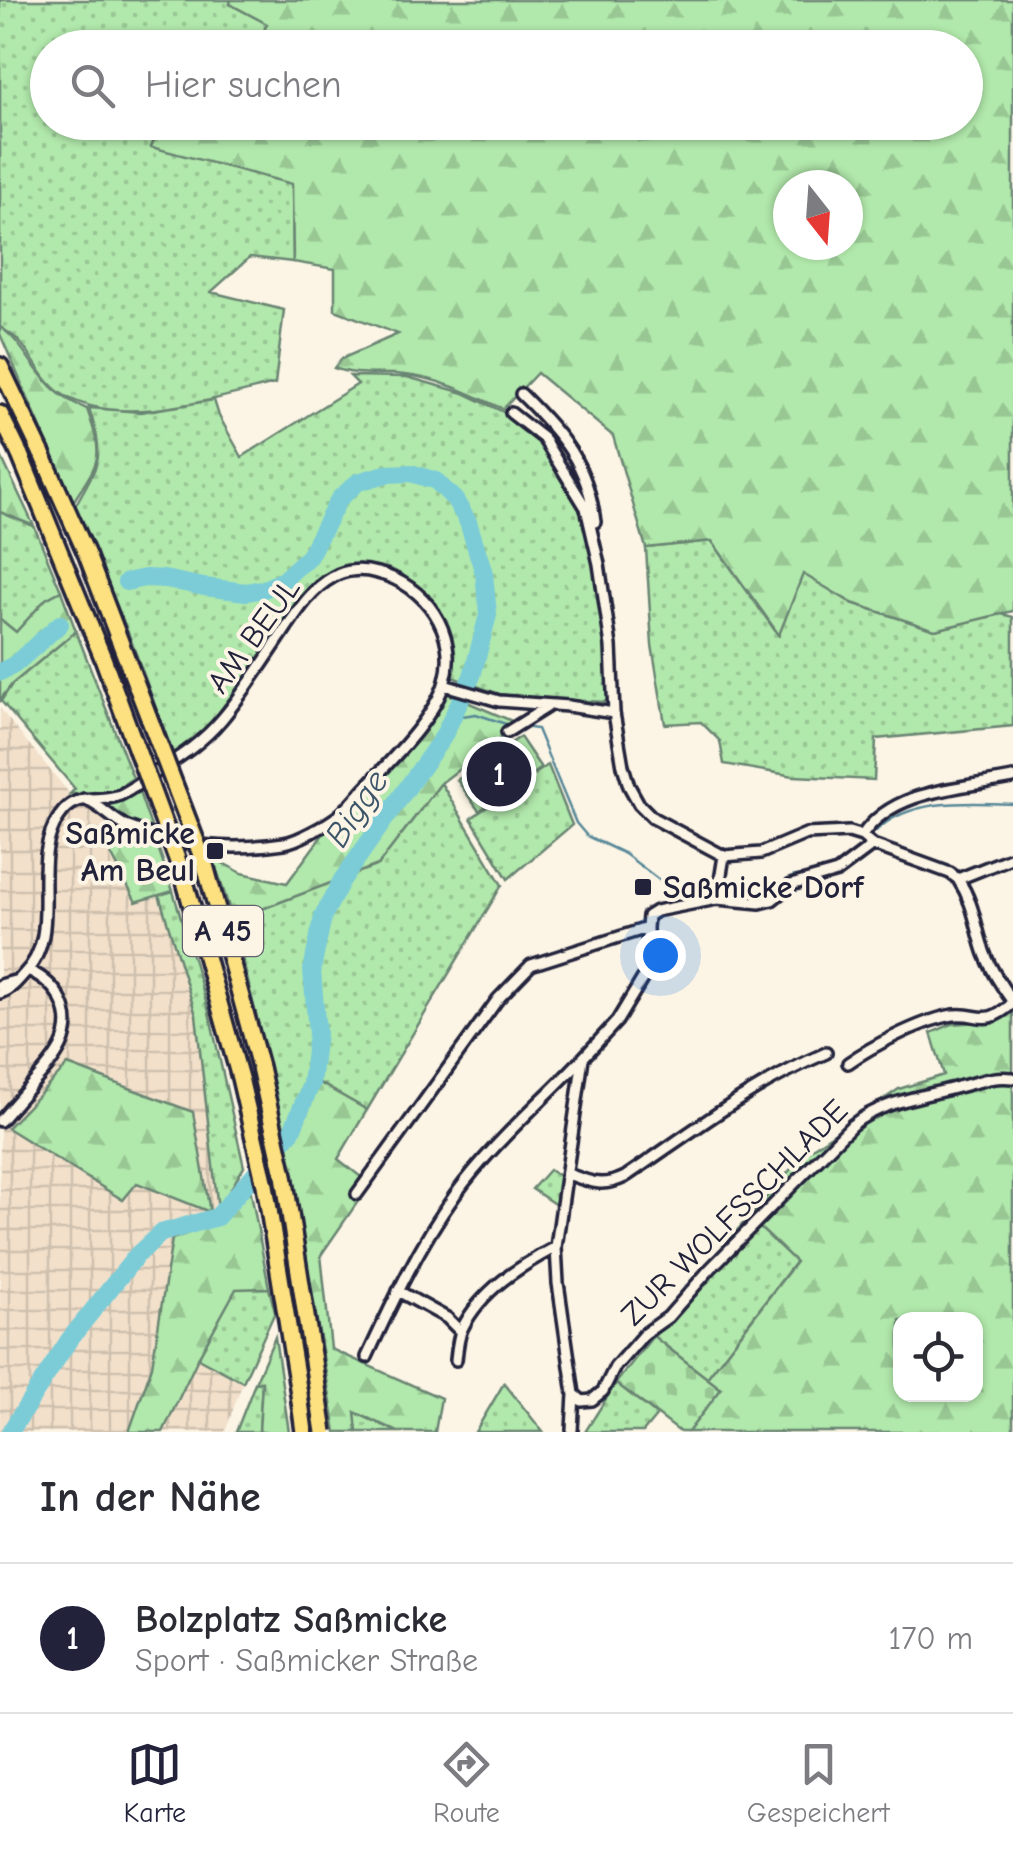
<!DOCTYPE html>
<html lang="de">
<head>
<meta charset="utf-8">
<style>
	:root { --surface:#fff; --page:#f2f2f3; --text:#2b2b33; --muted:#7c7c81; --line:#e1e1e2; --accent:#22223b }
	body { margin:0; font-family:"Comic Neue",sans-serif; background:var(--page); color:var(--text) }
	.controls { position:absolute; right:30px; bottom:30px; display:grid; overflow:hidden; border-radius:20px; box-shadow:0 2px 8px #0004 }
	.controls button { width:90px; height:90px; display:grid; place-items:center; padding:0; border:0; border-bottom:2px solid var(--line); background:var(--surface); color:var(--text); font:50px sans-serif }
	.compass { position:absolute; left:773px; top:170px; width:90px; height:90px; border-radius:50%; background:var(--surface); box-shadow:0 2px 8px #0004; rotate:163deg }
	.you { position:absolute; left:660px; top:955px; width:35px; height:35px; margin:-25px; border:8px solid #fff; border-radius:50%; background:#1a73e8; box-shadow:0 0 0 15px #1a73e833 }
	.badge { display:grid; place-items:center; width:65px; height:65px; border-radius:50%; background:var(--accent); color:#fff; font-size:32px; font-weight:700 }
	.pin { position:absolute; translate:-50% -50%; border:5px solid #fff; box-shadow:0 2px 10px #0006 }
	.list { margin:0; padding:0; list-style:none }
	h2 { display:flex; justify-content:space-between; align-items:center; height:130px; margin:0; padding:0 40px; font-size:42px }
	h2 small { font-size:32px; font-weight:400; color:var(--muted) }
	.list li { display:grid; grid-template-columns:65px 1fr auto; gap:30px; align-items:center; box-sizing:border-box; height:150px; padding:0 40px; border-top:2px solid var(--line) }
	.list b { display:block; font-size:38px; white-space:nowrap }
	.list p { margin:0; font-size:32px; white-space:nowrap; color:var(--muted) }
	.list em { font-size:32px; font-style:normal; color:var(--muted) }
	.icon { flex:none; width:55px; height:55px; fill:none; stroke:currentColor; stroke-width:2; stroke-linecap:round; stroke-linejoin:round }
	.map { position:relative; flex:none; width:1013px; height:1432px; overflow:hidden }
	.search { position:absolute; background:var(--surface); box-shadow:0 2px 8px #0004; left:30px; right:30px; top:30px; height:110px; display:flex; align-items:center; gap:25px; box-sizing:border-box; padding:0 35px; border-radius:55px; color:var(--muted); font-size:38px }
	.sheet { height:280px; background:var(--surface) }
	nav { display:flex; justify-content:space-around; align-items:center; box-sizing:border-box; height:140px; border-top:2px solid var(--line); background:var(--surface); font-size:28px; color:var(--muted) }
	nav a { display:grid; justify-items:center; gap:5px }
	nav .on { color:var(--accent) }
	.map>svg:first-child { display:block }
	.industrial { fill:url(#industrial-grid) }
	.green { fill:url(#green-dots); stroke:#6a8573; stroke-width:2.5 }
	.forest { fill:url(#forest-firs); stroke:#6a8573; stroke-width:2.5; fill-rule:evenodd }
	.cemetery { fill:url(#cemetery-stones); stroke:#6a8573; stroke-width:2.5 }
	.pitch { fill:#b1e8ab; stroke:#6a8573; stroke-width:2.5 }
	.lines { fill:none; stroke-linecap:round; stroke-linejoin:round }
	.stream { stroke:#588899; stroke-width:2.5 }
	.river { stroke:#7cccd8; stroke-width:18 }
	.street-casing { stroke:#22223b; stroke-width:16 }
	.highway-casing { stroke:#22223b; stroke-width:22 }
	.street { stroke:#fcf5e5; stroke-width:9 }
	.highway { stroke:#fde080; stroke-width:15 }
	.highway-bridge-casing { stroke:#22223b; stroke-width:22; stroke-linecap:butt }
	.highway-bridge { stroke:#fde080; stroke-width:15 }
	.poi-dot { fill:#22223b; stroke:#fcf5e5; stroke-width:4 }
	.labels { text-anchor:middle; stroke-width:8; stroke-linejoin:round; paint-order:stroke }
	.shield { fill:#fcf5e5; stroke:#63616e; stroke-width:2.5 }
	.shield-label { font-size:30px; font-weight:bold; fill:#22223b }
	.street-label { font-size:32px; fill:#22223b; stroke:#fcf5e5 }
	.poi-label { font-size:32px; font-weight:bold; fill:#22223b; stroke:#fcf5e5; text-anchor:end }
	.water-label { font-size:35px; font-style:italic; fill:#3d556a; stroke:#fcf5e5 }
</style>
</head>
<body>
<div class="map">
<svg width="1013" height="1432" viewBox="0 0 1013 1432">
	<defs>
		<pattern id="industrial-grid" width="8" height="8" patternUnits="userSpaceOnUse" patternTransform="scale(2.5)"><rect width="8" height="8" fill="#f2e0ca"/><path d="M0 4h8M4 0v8" fill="none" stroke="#cfc0ae"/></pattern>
		<pattern id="green-dots" width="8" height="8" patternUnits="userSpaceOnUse" patternTransform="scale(2.5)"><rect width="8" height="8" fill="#b1e8ab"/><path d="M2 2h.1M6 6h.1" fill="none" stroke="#98c794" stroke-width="1.8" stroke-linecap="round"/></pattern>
		<pattern id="forest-firs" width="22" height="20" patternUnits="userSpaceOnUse" patternTransform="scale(2.5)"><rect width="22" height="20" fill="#b1e8ab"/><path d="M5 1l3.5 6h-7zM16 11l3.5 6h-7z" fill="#98c794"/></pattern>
		<pattern id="cemetery-stones" width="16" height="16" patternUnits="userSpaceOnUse" patternTransform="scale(2.5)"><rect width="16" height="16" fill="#b1e8ab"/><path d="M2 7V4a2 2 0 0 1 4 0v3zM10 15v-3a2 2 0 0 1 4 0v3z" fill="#98c794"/></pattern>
	</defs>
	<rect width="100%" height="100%" fill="#fcf5e5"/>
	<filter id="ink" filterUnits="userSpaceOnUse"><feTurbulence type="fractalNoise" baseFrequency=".01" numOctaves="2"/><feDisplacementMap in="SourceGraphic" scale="20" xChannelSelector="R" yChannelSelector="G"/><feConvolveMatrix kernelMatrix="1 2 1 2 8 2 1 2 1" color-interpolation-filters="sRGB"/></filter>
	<g filter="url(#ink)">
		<!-- industrial -->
		<path class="industrial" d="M0,709L70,794L111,824L102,836L136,901L159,895L196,1015L219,1222L152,1366L129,1432H0Z
			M198,1358L243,1382L225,1432H163Z"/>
		<!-- green -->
		<path class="green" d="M0,0H231L230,4L268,24L256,47L48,48V122L162,123L152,147L292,183L293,262L250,257L211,292L284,310L275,384C216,398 118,430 62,394C42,381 34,357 18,340C14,336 6,331 0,327Z
			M350,376L407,377L464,393L510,415L542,439L584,509L597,564L610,645L611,695L605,702L530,698L499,694L452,677C448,662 454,646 449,630C447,622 442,616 437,610C428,598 417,584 404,576C382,561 342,562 321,577C272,634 239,713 173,754L129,635L75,506C100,461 105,459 89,408L141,412L214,400L219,416L242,457L358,384Z
			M0,512L34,526L61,591L46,599L16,632L0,619Z
			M712,541L778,635L803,573L852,603L935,630L1002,614L1013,617V726L876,739L874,780L794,776L724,764L720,741L701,722L665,724L652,645L646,548Z
			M76,631L133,778L108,794H70L75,789L1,701L12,684Z
			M548,765L572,825L508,879L471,818Z
			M441,783L502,885L367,1110L316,1081L284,1130L233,920L378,865Z
			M173,891L209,1012L244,1167L218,1210L196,1015L159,895Z
			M549,1170L560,1176L556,1205L532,1189Z
			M757,1225L796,1261L707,1378L653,1336Z
			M236,1288H269L275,1312L243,1382L198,1358Z
			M262,1381L259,1432H236L255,1383Z
			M504,1383L543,1432H475Z
			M616,1383L657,1415L643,1432H585Z
			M354,1412L398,1432H357Z"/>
		<!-- forest -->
		<path class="forest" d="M231,0H1013V611L935,630L852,603L803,574L779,635L712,541L646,548L613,436L537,373L503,409C473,395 439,378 405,375C381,372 357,377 334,368L341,359L398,334L335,310V269L293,262L292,184L151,147L162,122H966V48L256,47L267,24L230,4ZM788,185H848V245H788Z
			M0,327C21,341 30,364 47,382C58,395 71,402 87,409C104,458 101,459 73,502L0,334Z
			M0,454L34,526L0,512Z
			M61,591L76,631L12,684L0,700V619L16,632L46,599Z
			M446,693L519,724L441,783L378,865L233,920L213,858L242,873L287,883L329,826L344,818L429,724Z
			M137,786L173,891L136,902L101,835L116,817L109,804Z
			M1013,1006V1432H688L721,1389L707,1378L796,1262L757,1225L729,1248L719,1251L805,1153L899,1089L944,1075L931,1033L952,1024L990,1021ZM900,1320H976V1394H900Z
			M68,1065L193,1112L210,1212L137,1183L123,1200L7,1128Z
			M316,1081L367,1110L338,1159L370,1184L321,1255L331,1349L441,1398L435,1432H398L355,1412L357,1432H336L284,1130Z
			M249,1182L269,1288L236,1289L198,1358L163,1432H129L152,1366L172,1239L219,1222Z
			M275,1337L289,1432H259L262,1382L255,1383Z"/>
		<!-- cemetery -->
		<path class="cemetery" d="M653,1336L721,1389L688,1432H680L616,1383Z"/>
		<!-- pitch -->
		<path class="pitch" d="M520,737L541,768L479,811L457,780Z"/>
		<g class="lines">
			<!-- stream -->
			<path class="stream" d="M454,713L462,716L476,714L506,724
				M530,728L537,729L576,823L587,836L625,854L679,895
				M875,832C908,798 969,802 1013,804
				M848,858L862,846
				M731,896C742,896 754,900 764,897C775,894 780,883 790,878C797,874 807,875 815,875"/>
			<!-- river -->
			<path class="river" d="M0,672L14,665L60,624
				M10,1432L69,1340L137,1255L161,1233L217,1217L292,1131L311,1084L317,1033L312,970L323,916L342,880L443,737L472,676L488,615L484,573L468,522L455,500L436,481L411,473L386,474L358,482L339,499L309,556L282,581L264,589L246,592L204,587L164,579L145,578L126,582"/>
			<!-- street casing -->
			<g class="street-casing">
				<path id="street" d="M521,394C561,433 588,464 595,522
					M511,413L543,438L586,508L599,564L611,646L614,713
					M444,685L499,701L568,706L614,713L623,766L629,786L639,804L653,818L724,856L761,853L806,834L849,832L862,836L873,845L950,873L958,879L1013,857
					M507,732L547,707
					M862,836C892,789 963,788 1013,778
					M958,879C975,905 975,926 985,954C992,972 1002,987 1013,1002
					M717,899L760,903L772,900L791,885L837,872L873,845
					M647,928L648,956L646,973L617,1021L583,1058L556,1247L558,1283L574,1394L582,1401L592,1400L603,1391L615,1367L644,1334L668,1317L709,1270L852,1125C883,1101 921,1097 958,1087C980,1082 989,1076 1013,1078
					M0,985L18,980
					M0,993C11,989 15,984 23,975C66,933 27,863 59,817C77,790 97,804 120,795C131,790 142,781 152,775C178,758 202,743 222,719C243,694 261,666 279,639C294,617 309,590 333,577C346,569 363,569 377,573C425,584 459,633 445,681C435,718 390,761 364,789C356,798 347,809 338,816C326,825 298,841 284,843C233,851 177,847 128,827C112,820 101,805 84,799
					M848,1063C872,1046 919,1022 948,1016C979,1009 981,1031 1013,1003
					M0,1121C9,1111 17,1101 26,1091C48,1066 79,1039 62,1002C55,987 43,977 28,970
					M568,1174C590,1182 602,1188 625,1177C690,1133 753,1084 826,1053
					M357,1194L498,999L531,965L647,928L648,916L656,911L717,899L724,856
					M398,1291L447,1318L461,1332
					M367,1357C393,1301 419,1245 455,1195C491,1145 539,1104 581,1060
					M456,1360C457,1350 458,1338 462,1329C481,1290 520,1266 556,1247
					M572,1430L574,1394"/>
			</g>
			<!-- highway casing -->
			<g class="highway-casing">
				<path id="highway" d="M0,366L42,454
					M0,414L20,455
					M299,1394L304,1432"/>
			</g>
			<!-- street -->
			<use href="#street" class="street"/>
			<!-- highway -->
			<use href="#highway" class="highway"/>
			<!-- highway-bridge casing -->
			<g class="highway-bridge-casing">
				<path id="highway-bridge" d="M42,454L87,555L205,865L260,1067L284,1175L324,1432
					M20,455L103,658L184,878L240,1078L265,1185L299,1394"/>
			</g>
			<!-- highway-bridge -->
			<use href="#highway-bridge" class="highway-bridge"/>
		</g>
	</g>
	<!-- markers -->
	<g class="poi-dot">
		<rect x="205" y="841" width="20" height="20" rx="5"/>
		<rect x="633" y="877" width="20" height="20" rx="5"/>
	</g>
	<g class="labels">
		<!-- shield labels -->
		<rect class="shield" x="183" y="906" width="80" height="50" rx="8"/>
		<g class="shield-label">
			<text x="223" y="941">A 45</text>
		</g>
		<!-- street labels -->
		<g class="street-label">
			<text transform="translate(253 635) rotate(-54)" y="11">AM BEUL</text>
			<text transform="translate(734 1212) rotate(-45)" y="11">ZUR WOLFSSCHLADE</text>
		</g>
		<!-- poi labels -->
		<g class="poi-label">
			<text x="195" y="844">Saßmicke<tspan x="195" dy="37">Am Beul</tspan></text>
			<text x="663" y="898" text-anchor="start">Saßmicke Dorf</text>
		</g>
		<!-- water labels -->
		<g class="water-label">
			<text transform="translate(356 808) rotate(-56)" y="12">Bigge</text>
		</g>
	</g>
</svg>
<div class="controls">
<button><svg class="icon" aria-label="locate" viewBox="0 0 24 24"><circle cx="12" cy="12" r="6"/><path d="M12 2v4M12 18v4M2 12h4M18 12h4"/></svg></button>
</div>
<svg class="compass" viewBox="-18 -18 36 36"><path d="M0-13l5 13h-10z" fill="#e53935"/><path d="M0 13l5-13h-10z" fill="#7c7c81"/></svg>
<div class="you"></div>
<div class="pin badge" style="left:499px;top:774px">1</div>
<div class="search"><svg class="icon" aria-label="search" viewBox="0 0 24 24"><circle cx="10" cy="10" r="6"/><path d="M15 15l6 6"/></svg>Hier suchen</div>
</div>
<section class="sheet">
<h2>In der Nähe<small></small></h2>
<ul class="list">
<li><span class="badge">1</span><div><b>Bolzplatz Saßmicke</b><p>Sport · Saßmicker Straße</p></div><em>170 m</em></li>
</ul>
</section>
<nav>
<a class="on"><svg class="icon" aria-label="map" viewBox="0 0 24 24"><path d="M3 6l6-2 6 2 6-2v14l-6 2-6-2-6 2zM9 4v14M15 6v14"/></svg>Karte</a>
<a><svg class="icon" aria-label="directions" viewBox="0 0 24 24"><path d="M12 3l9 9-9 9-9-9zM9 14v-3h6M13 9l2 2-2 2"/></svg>Route</a>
<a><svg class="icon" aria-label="saved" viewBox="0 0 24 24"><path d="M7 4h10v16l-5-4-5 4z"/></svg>Gespeichert</a>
</nav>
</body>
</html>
